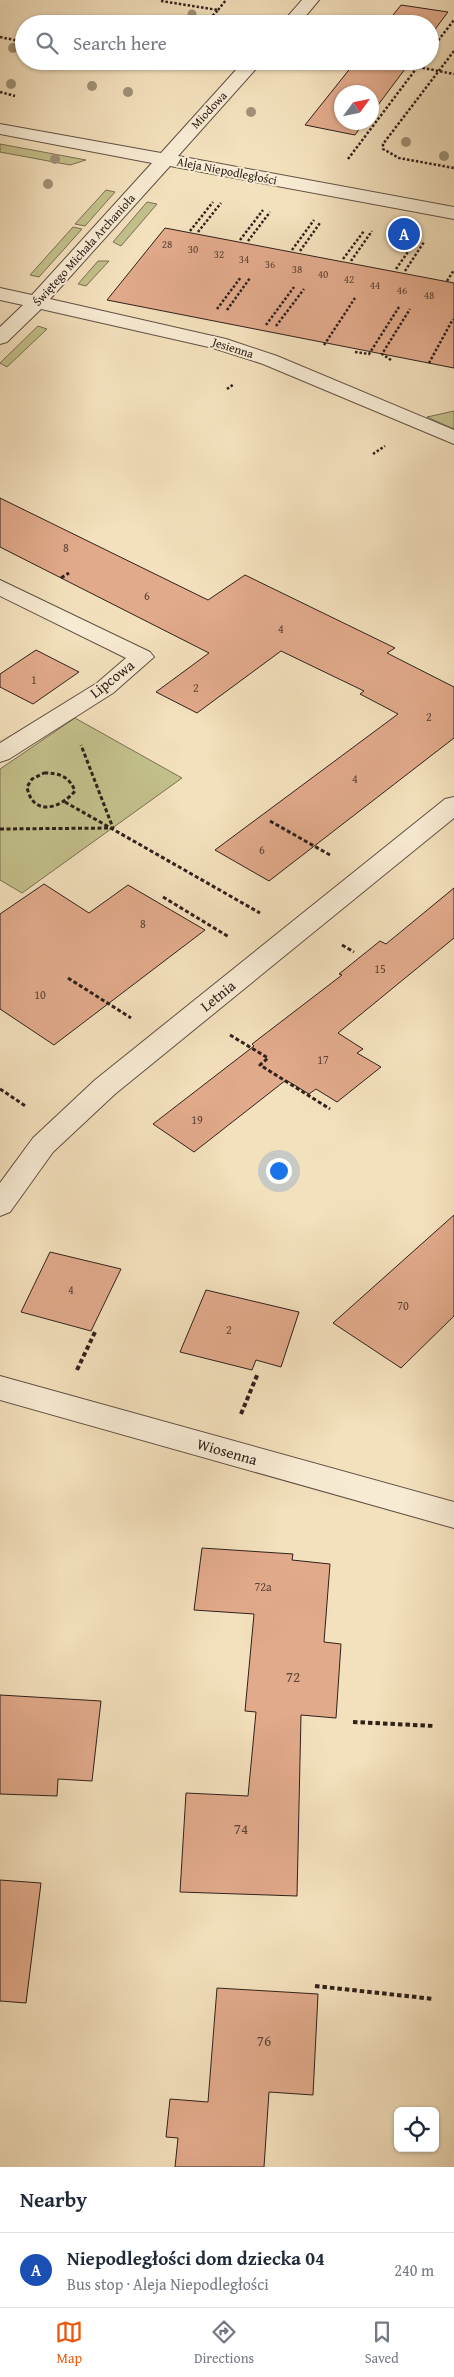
<!DOCTYPE html>
<html lang="en">
<head>
<meta charset="utf-8">
<style>
	:root { --surface:#fff; --page:#f2f2f3; --text:#1f2937; --muted:#747a83; --line:#e0e1e3; --accent:#ea580c }
	body { margin:0; font-family:"Gentium Book Plus",serif; background:var(--page); color:var(--text) }
	.controls { position:absolute; right:15px; bottom:15px; display:grid; overflow:hidden; border-radius:8px; box-shadow:0 1px 4px #0004 }
	.controls button { width:45px; height:45px; display:grid; place-items:center; padding:0; border:0; border-bottom:1px solid var(--line); background:var(--surface); color:var(--text); font:25px sans-serif }
	.compass { position:absolute; left:334px; top:85px; width:45px; height:45px; border-radius:50%; background:var(--surface); box-shadow:0 1px 4px #0004; rotate:57deg }
	.you { position:absolute; left:278px; top:1170px; width:18px; height:18px; margin:-12px; border:4px solid #fff; border-radius:50%; background:#1a73e8; box-shadow:0 0 0 8px #1a73e833 }
	.badge { display:grid; place-items:center; width:32px; height:32px; border-radius:50%; background:var(--accent); color:#fff; font-size:16px; font-weight:700 }
	.pin { position:absolute; translate:-50% -50%; border:2px solid #fff; box-shadow:0 1px 5px #0006 }
	.list { margin:0; padding:0; list-style:none }
	h2 { display:flex; justify-content:space-between; align-items:center; height:65px; margin:0; padding:0 20px; font-size:21px }
	h2 small { font-size:16px; font-weight:400; color:var(--muted) }
	.list li { display:grid; grid-template-columns:32px 1fr auto; gap:15px; align-items:center; box-sizing:border-box; height:75px; padding:0 20px; border-top:1px solid var(--line) }
	.list b { display:block; font-size:19px; white-space:nowrap }
	.list p { margin:0; font-size:16px; white-space:nowrap; color:var(--muted) }
	.list em { font-size:16px; font-style:normal; color:var(--muted) }
	.icon { flex:none; width:28px; height:28px; fill:none; stroke:currentColor; stroke-width:2; stroke-linecap:round; stroke-linejoin:round }
	.map { position:relative; flex:none; width:454px; height:2167px; overflow:hidden }
	.search { position:absolute; background:var(--surface); box-shadow:0 1px 4px #0004; left:15px; right:15px; top:15px; height:55px; display:flex; align-items:center; gap:12px; box-sizing:border-box; padding:0 18px; border-radius:28px; color:var(--muted); font-size:19px }
	.sheet { height:140px; background:var(--surface) }
	nav { display:flex; justify-content:space-around; align-items:center; box-sizing:border-box; height:70px; border-top:1px solid var(--line); background:var(--surface); font-size:14px; color:var(--muted) }
	nav a { display:grid; justify-items:center; gap:2px }
	nav .on { color:var(--accent) }
	.map>svg:first-child { display:block }
	.green { fill:#c3c08b; stroke:#7a7053 }
	.building { fill:#e1aa8b; stroke:#30211b }
	.lines { fill:none; stroke-linecap:round; stroke-linejoin:round }
	.minor-casing { stroke:#615143; stroke-width:2 }
	.path-far2 { stroke:#30211b; stroke-width:2.5; stroke-dasharray:2.5 2; stroke-linecap:butt }
	.path-far1 { stroke:#30211b; stroke-width:3; stroke-dasharray:4 2.5; stroke-linecap:butt }
	.path { stroke:#30211b; stroke-width:4; stroke-dasharray:4.5 3; stroke-linecap:butt }
	.minor { fill:#f7ebd3; fill-rule:evenodd }
	.tree { fill:#a09176 }
	.labels { text-anchor:middle; stroke-width:4; stroke-linejoin:round; paint-order:stroke }
	.far-number-label { font-size:11px; fill:#5c4337 }
	.far-street-label { font-size:12px; fill:#30211b; stroke:#f7ebd3 }
	.number-label { font-size:12px; fill:#5c4337 }
	.street-label { font-size:15px; fill:#30211b; stroke:#f7ebd3 }
	.near-number-label { font-size:15px; fill:#5c4337 }
</style>
</head>
<body>
<div class="map">
<svg width="454" height="2167" viewBox="0 0 454 2167">
	<rect width="100%" height="100%" fill="#f3e0bc"/>
	<filter id="stains"><feTurbulence type="fractalNoise" baseFrequency=".004" numOctaves="4"/><feColorMatrix values="0 0 0 0 .2 0 0 0 0 .09 0 0 0 0 .02 0 0 0 .5 -.17"/></filter>
	<radialGradient id="worn" r=".72"><stop offset=".6" stop-color="#630" stop-opacity="0"/><stop offset="1" stop-color="#630" stop-opacity=".3"/></radialGradient>
	<!-- green -->
	<path class="green" d="M0,144L86,160L70,165L0,152Z
		M106,190L115,192L85,226L75,224Z
		M147,202L157,204L121,246L113,242Z
		M73,227L82,229L39,277L30,275Z
		M98,261H109L86,286L78,284Z
		M38,326L47,329L7,367L0,363Z
		M454,411V429L427,417Z
		M75,718L182,778L22,893L0,880V769Z"/>
	<!-- building -->
	<path class="building" d="M401,5L448,12L430,36V24H386Z
		M356,61H411L372,113V92H342V122H364L355,135L305,125Z
		M165,228L454,283V368L107,300Z
		M0,498L208,600L245,575L395,648L387,653L454,687V738L269,881L215,850L398,714L360,694L364,691L281,651L197,713L156,692L209,653L0,547Z
		M36,650L79,672L33,704L0,687V674Z
		M44,884L89,913L128,885L205,930L54,1045L0,1009V914Z
		M454,888V938L338,1033L363,1049L357,1053L381,1067L337,1102L316,1089L309,1094L286,1080L194,1152L153,1124L254,1046L252,1044L342,975L339,974L380,941L386,944Z
		M454,1215V1316L401,1368L333,1323Z
		M50,1252L121,1269L91,1331L21,1312Z
		M206,1290L299,1312L281,1367L256,1360L252,1370L180,1352Z
		M202,1548L293,1554L292,1560L330,1564L324,1642L341,1644L336,1718L301,1715L297,1896L180,1892L186,1793L248,1796L256,1712L245,1711L254,1614L194,1610Z
		M0,1695L101,1701L92,1781L58,1779L57,1796L0,1794Z
		M0,1880L41,1883L26,2003L0,2001Z
		M217,1988L318,1994L313,2095L269,2092L264,2167H175L178,2138L166,2137L170,2099L208,2102Z"/>
	<g class="lines">
		<!-- minor casing -->
		<g class="minor-casing">
			<path id="minor" d="M302,0H319L299,24H281Z
				M244,61H263L178,156L454,207V219L170,166L50,299L226,339L277,356L454,430V444L263,364L213,348L41,309L7,342L0,344V327L23,305L0,300V288L32,295L152,163L0,134V124L161,153Z
				M0,580L150,652L154,657L113,693L9,759L0,762V743L97,683L126,658L0,596Z
				M454,797V818L115,1094L53,1152L10,1212L0,1216V1183L33,1138L95,1080L445,799Z
				M0,1376L454,1502V1528L0,1400Z"/>
		</g>
		<!-- path-far2 -->
		<path class="path-far2" d="M161,1L218,10L205,24
			M218,10L226,0
			M0,37L24,42
			M430,51L454,20
			M454,51L383,144V149L399,158L454,168
			M134,61H159
			M418,67L454,74
			M0,92L15,96
			M348,159L422,61
			M190,231L213,202
			M198,232L221,203
			M240,240L263,210
			M248,241L270,212
			M292,250L314,220
			M300,251L320,223
			M343,259L364,231
			M351,261L372,231
			M396,269L417,239
			M405,271L424,242
			M447,281L454,270
			M217,309L241,277
			M227,310L250,278
			M266,325L294,287
			M276,326L304,289
			M324,345L355,298
			M355,352L369,354L399,307
			M391,360L382,354L410,309
			M429,363L453,319
			M227,389L234,384
			M373,454L385,446"/>
		<!-- path-far1 -->
		<path class="path-far1" d="M61,578L69,573
			M44,773C59,773 69,776 75,791C60,809 33,817 27,787L32,779Z
			M65,802L260,913
			M270,821L330,855
			M0,829L113,828L81,745
			M163,897L229,937
			M342,945L354,952
			M68,978L131,1018
			M230,1035L268,1058L260,1065L330,1109
			M0,1089L27,1107"/>
		<!-- path -->
		<path class="path" d="M77,1370L95,1332
			M241,1414L258,1373
			M353,1722L435,1726
			M315,1986L434,1999"/>
		<!-- minor -->
		<use href="#minor" class="minor"/>
	</g>
	<!-- trees -->
	<g class="tree">
		<circle cx="192" cy="14" r="4.5"/>
		<circle cx="13" cy="48" r="5"/>
		<circle cx="11" cy="84" r="5"/>
		<circle cx="92" cy="86" r="5"/>
		<circle cx="128" cy="92" r="5"/>
		<circle cx="251" cy="112" r="5"/>
		<circle cx="406" cy="142" r="5"/>
		<circle cx="444" cy="156" r="5"/>
		<circle cx="55" cy="159" r="5"/>
		<circle cx="48" cy="184" r="5"/>
	</g>
	<g class="labels">
		<!-- far-number labels -->
		<g class="far-number-label">
			<text x="167" y="248">28</text>
			<text x="193" y="253">30</text>
			<text x="219" y="258">32</text>
			<text x="244" y="263">34</text>
			<text x="270" y="268">36</text>
			<text x="297" y="273">38</text>
			<text x="323" y="278">40</text>
			<text x="349" y="283">42</text>
			<text x="375" y="289">44</text>
			<text x="402" y="294">46</text>
			<text x="429" y="299">48</text>
		</g>
		<!-- far-street labels -->
		<g class="far-street-label">
			<text transform="translate(209 110) rotate(-47)" y="4">Miodowa</text>
			<text transform="translate(227 171) rotate(11)" y="4">Aleja Niepodległości</text>
			<text transform="translate(84 250) rotate(-48)" y="4">Świętego Michała Archanioła</text>
			<text transform="translate(233 348) rotate(18)" y="4">Jesienna</text>
		</g>
		<!-- number labels -->
		<g class="number-label">
			<text x="66" y="552">8</text>
			<text x="147" y="600">6</text>
			<text x="281" y="633">4</text>
			<text x="34" y="684">1</text>
			<text x="196" y="692">2</text>
			<text x="429" y="721">2</text>
			<text x="355" y="783">4</text>
			<text x="262" y="854">6</text>
			<text x="143" y="928">8</text>
			<text x="380" y="973">15</text>
			<text x="40" y="999">10</text>
			<text x="323" y="1064">17</text>
			<text x="197" y="1124">19</text>
			<text x="71" y="1294">4</text>
			<text x="403" y="1310">70</text>
			<text x="229" y="1334">2</text>
			<text x="263" y="1591">72a</text>
		</g>
		<!-- street labels -->
		<g class="street-label">
			<text transform="translate(112 679) rotate(-38)" y="5">Lipcowa</text>
			<text transform="translate(218 996) rotate(-39)" y="5">Letnia</text>
			<text transform="translate(227 1452) rotate(16)" y="5">Wiosenna</text>
		</g>
		<!-- near-number labels -->
		<g class="near-number-label">
			<text x="293" y="1682">72</text>
			<text x="241" y="1834">74</text>
			<text x="264" y="2046">76</text>
		</g>
	</g>
	<rect width="100%" height="100%" filter="url(#stains)"/>
	<rect width="100%" height="100%" fill="url(#worn)"/>
</svg>
<div class="controls">
<button><svg class="icon" aria-label="locate" viewBox="0 0 24 24"><circle cx="12" cy="12" r="6"/><path d="M12 2v4M12 18v4M2 12h4M18 12h4"/></svg></button>
</div>
<svg class="compass" viewBox="-18 -18 36 36"><path d="M0-13l5 13h-10z" fill="#e53935"/><path d="M0 13l5-13h-10z" fill="#747a83"/></svg>
<div class="you"></div>
<div class="pin badge" style="left:404px;top:234px;background:#1a4fb4">A</div>
<div class="search"><svg class="icon" aria-label="search" viewBox="0 0 24 24"><circle cx="10" cy="10" r="6"/><path d="M15 15l6 6"/></svg>Search here</div>
</div>
<section class="sheet">
<h2>Nearby<small></small></h2>
<ul class="list">
<li><span class="badge" style="background:#1a4fb4">A</span><div><b>Niepodległości dom dziecka 04</b><p>Bus stop · Aleja Niepodległości</p></div><em>240 m</em></li>
</ul>
</section>
<nav>
<a class="on"><svg class="icon" aria-label="map" viewBox="0 0 24 24"><path d="M3 6l6-2 6 2 6-2v14l-6 2-6-2-6 2zM9 4v14M15 6v14"/></svg>Map</a>
<a><svg class="icon" aria-label="directions" viewBox="0 0 24 24"><path d="M12 3l9 9-9 9-9-9zM9 14v-3h6M13 9l2 2-2 2"/></svg>Directions</a>
<a><svg class="icon" aria-label="saved" viewBox="0 0 24 24"><path d="M7 4h10v16l-5-4-5 4z"/></svg>Saved</a>
</nav>
</body>
</html>
